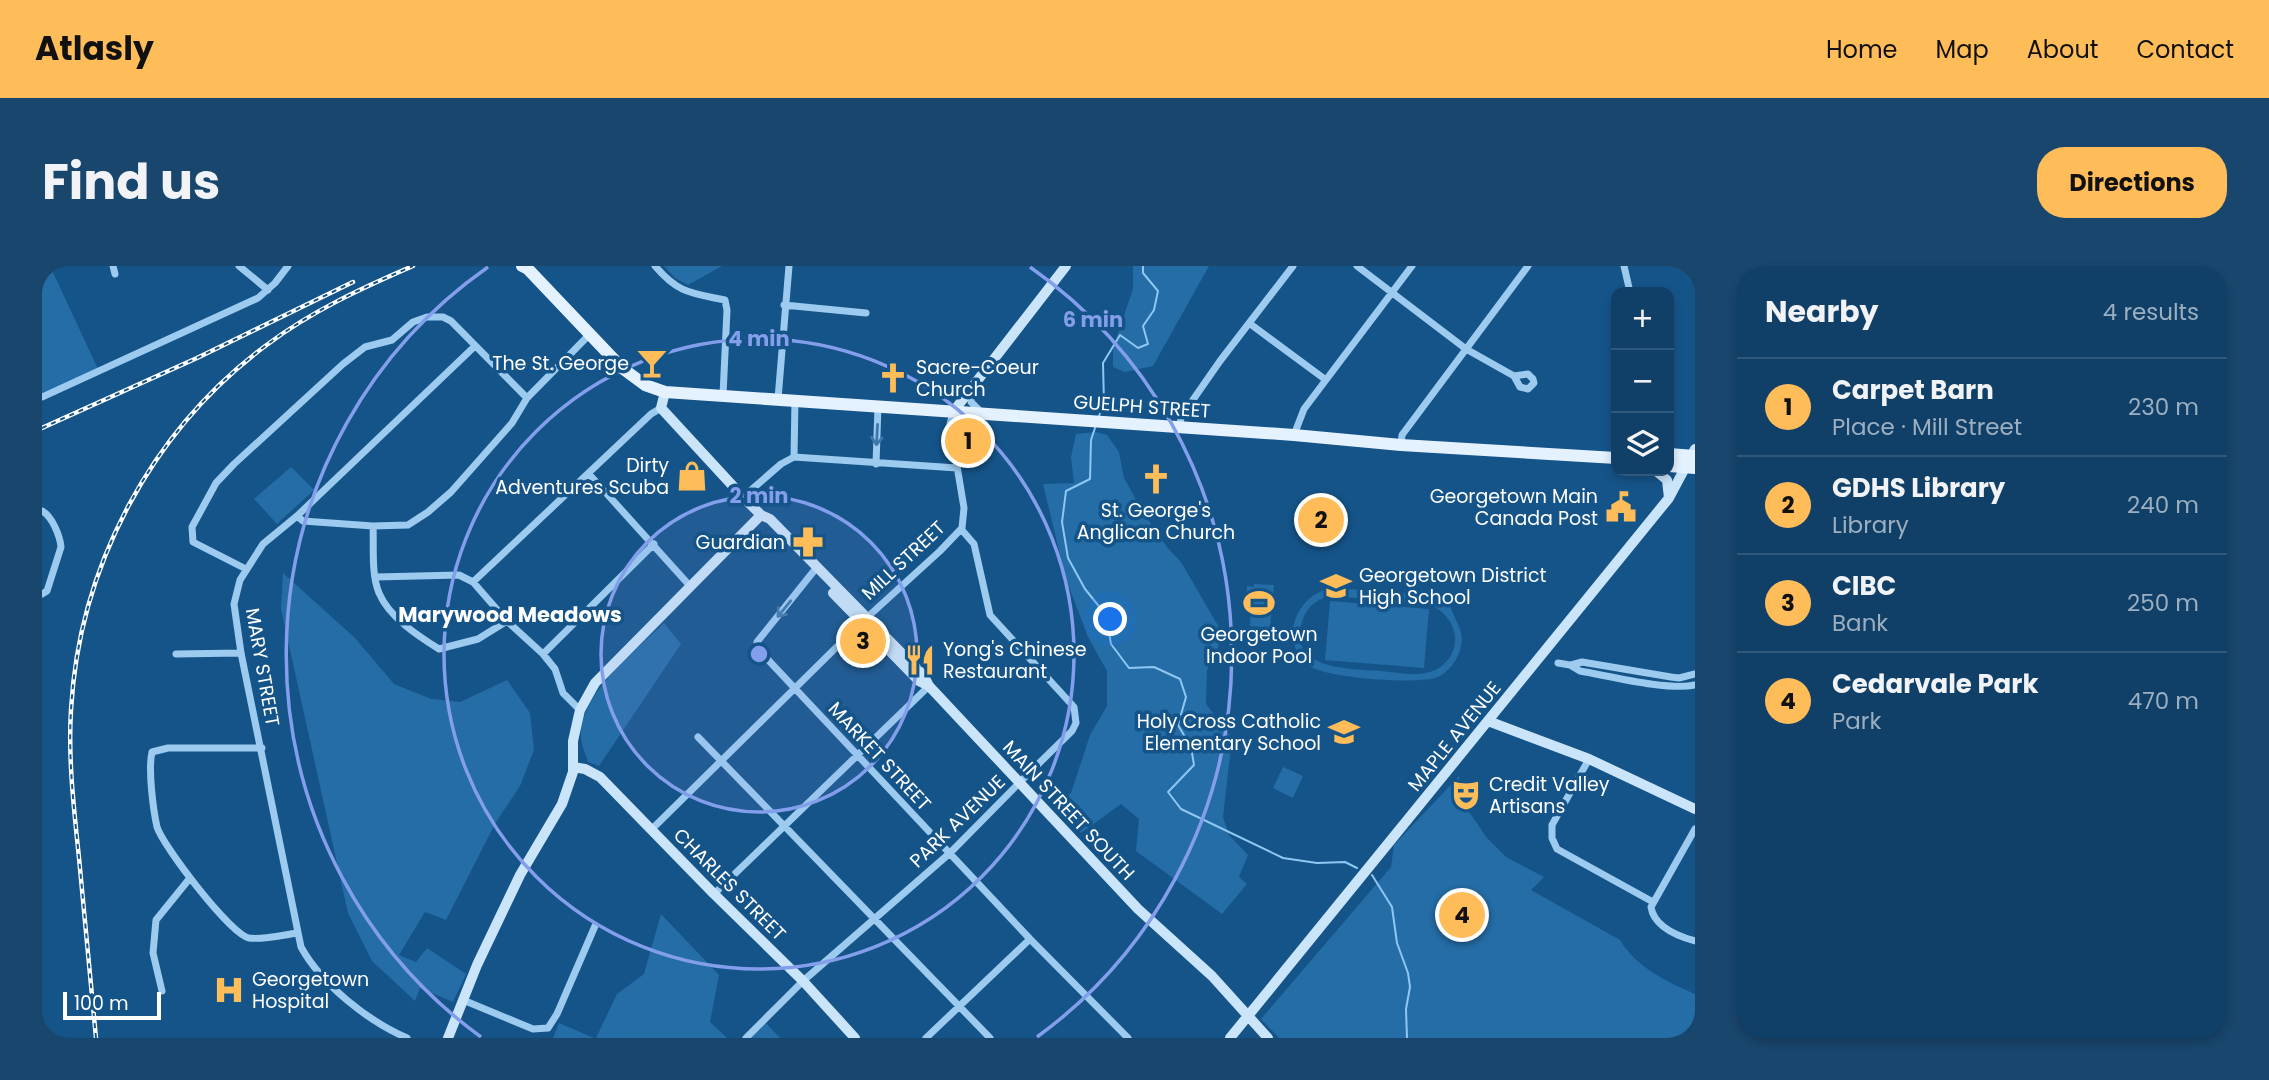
<!DOCTYPE html>
<html lang="en">
<head>
<meta charset="utf-8">
<style>
	:root { --surface:#103f67; --page:#19466d; --text:#f1f3f6; --muted:#9cafc0; --line:#30587b; --accent:#ffbd5a }
	body { margin:0; font-family:Poppins,sans-serif; background:var(--page); color:var(--text) }
	.controls { position:absolute; right:21px; top:21px; display:grid; overflow:hidden; border-radius:14px; box-shadow:0 4px 10px #0003 }
	.controls button { width:63px; height:63px; display:grid; place-items:center; padding:0; border:0; border-bottom:2px solid var(--line); background:var(--surface); color:var(--text); font:35px sans-serif }
	.scale { position:absolute; left:21px; bottom:18px; width:98px; box-sizing:border-box; padding-left:7px; border:4px solid #fff; border-top:0; font-size:19px; line-height:24px; white-space:nowrap; color:#fff; -webkit-text-stroke:5px #155489; paint-order:stroke }
	.you { position:absolute; left:1069px; top:354px; width:24px; height:24px; margin:-18px; border:5px solid #fff; border-radius:50%; background:#1a73e8; box-shadow:0 0 0 10px #1a73e833 }
	.badge { display:grid; place-items:center; width:46px; height:46px; border-radius:50%; background:var(--accent); color:#111; font-size:23px; font-weight:700 }
	.pin { position:absolute; translate:-50% -50%; border:4px solid #fff; box-shadow:0 2px 7px #0006 }
	.list { margin:0; padding:0; list-style:none }
	h2 { display:flex; justify-content:space-between; align-items:center; height:91px; margin:0; padding:0 28px; font-size:30px }
	h2 small { font-size:23px; font-weight:400; color:var(--muted) }
	.list li { display:grid; grid-template-columns:46px 1fr auto; gap:21px; align-items:center; box-sizing:border-box; height:98px; padding:0 28px; border-top:2px solid var(--line) }
	.list b { display:block; font-size:26px; white-space:nowrap }
	.list p { margin:0; font-size:23px; white-space:nowrap; color:var(--muted) }
	.list em { font-size:23px; font-style:normal; color:var(--muted) }
	.icon { flex:none; width:38px; height:38px; fill:none; stroke:currentColor; stroke-width:2; stroke-linecap:round; stroke-linejoin:round }
	.map { position:relative; flex:none; width:1653px; height:772px; overflow:hidden; border-radius:28px }
	header { display:flex; align-items:center; gap:42px; box-sizing:border-box; height:98px; padding:0 35px; background:var(--accent); color:#111 }
	header strong { font-size:33px }
	nav { display:flex; gap:38px; margin-inline-start:auto; font-size:24px }
	.intro { display:flex; align-items:center; justify-content:space-between; box-sizing:border-box; height:168px; padding:0 42px }
	h1 { margin:0; font-size:49px }
	.button { padding:18px 32px; border-radius:28px; background:var(--accent); color:#111; font-size:24px; font-weight:700 }
	main { display:flex; gap:42px; padding:0 42px }
	aside { flex:1; background:var(--surface); border-radius:28px; box-shadow:0 4px 10px #0003 }
	.map>svg:first-child { display:block }
	.green { fill:#246da7; fill-rule:evenodd }
	.lines { fill:none; stroke-linecap:round; stroke-linejoin:round }
	.stream { stroke:#8ec7f2; stroke-width:2 }
	.street { stroke:#9ccbef; stroke-width:7 }
	.secondary { stroke:#cae4fa; stroke-width:10 }
	.primary { stroke:#e4f1ff; stroke-width:12 }
	.rail-casing { stroke:#fff; stroke-width:4.5 }
	.rail { stroke:#155489; stroke-width:2; stroke-dasharray:5; stroke-linecap:butt }
	.oneway { stroke:#3e78a8 }
	.ring { fill:none; stroke:#839eea; stroke-width:3.5 }
	.labels { text-anchor:middle; stroke-width:7; stroke-linejoin:round; paint-order:stroke }
	.poi-label { font-size:19px; fill:#fff; stroke:#155489; text-anchor:end }
	.street-label { font-size:19px; fill:#fff; stroke:#155489 }
	.neighbourhood-label { font-size:21px; font-weight:bold; fill:#fff; stroke:#155489 }
	.centre { fill:#839eea; stroke:#155489; stroke-width:3.5 }
	.ring-label { font-size:21px; text-anchor:middle; font-weight:bold; fill:#839eea; stroke:#155489; stroke-width:7; stroke-linejoin:round; paint-order:stroke }
</style>
</head>
<body>
<header>
<strong>Atlasly</strong>
<nav><a>Home</a><a>Map</a><a>About</a><a>Contact</a></nav>
</header>
<div class="intro"><h1>Find us</h1><a class="button">Directions</a></div>
<main>
<div class="map">
<svg width="1653" height="772" viewBox="0 0 1653 772">
	<rect width="100%" height="100%" fill="#155489"/>
	<!-- green -->
	<path class="green" d="M0,0H8L56,103L0,127Z
		M622,0H680L646,19L633,12Z
		M1091,0H1167L1111,100L1083,106L1071,101V84L1076,67L1091,23Z
		M1054,166L1065,169L1077,186L1082,212L1101,246L1124,280L1139,296L1178,363L1176,384L1165,404L1164,438L1190,472L1181,551L1187,569L1206,589L1197,611L1205,618L1180,648L1094,585L1097,553L1079,538L1039,567L1011,539L1029,527L1048,469L1065,440V405L1046,371L1024,313L1001,218L1032,217L1029,191L1034,168Z
		M249,201L272,224L235,258L212,233Z
		M241,307L313,372L352,418L389,433L418,436L465,414L488,447L492,484L478,520L454,556L404,654L383,646L357,689L374,696L385,682L424,708L411,736L378,722L373,735L330,695L306,647L239,343Z
		M1212,318L1232,319L1228,362L1208,360L1209,343L1203,342L1205,320L1212,321Z
		M1293,322L1408,331C1406,352 1427,361 1417,387C1413,397 1406,406 1396,411C1378,419 1286,412 1269,401C1234,377 1254,325 1293,322ZM1288,330L1381,337C1407,342 1424,372 1405,395C1400,400 1394,405 1387,406C1372,411 1354,406 1339,405C1308,403 1242,404 1261,353C1265,340 1276,333 1288,330Z
		M1288,335L1387,343L1382,402L1283,394Z
		M622,357L639,378L557,500L546,496C543,487 539,478 539,469C540,426 593,385 622,357Z
		M1241,501L1261,510L1251,532L1231,522Z
		M1417,510L1423,540L1445,572L1464,591L1502,611L1489,624L1578,674C1594,701 1625,716 1653,728V772H1237L1219,753L1349,601L1352,579Z
		M619,648L677,709L668,756L685,772H554L575,728L602,708Z
		M722,755L738,772H702Z
		M517,757L552,772H511Z"/>
	<g class="lines">
		<!-- stream -->
		<path class="stream" d="M1057,150L1062,137L1061,97L1078,69L1096,82L1106,78L1101,60L1112,44L1116,25L1101,7V0
			M1053,162L1049,174L1048,213L1024,225L1020,256L1026,292L1043,323L1064,349L1069,378L1087,402L1112,401L1138,413L1144,431L1136,459L1149,481L1152,499L1126,526L1139,543L1241,592L1275,597L1303,596L1315,602
			M1330,609L1350,641L1355,677L1366,707L1368,721L1364,743L1365,772"/>
		<!-- street -->
		<path class="street" d="M71,0L73,8
			M197,0L226,24
			M613,0C637,28 649,27 683,34L685,44L681,129
			M1315,0L1424,83L1472,110L1478,121L1486,123L1492,117L1491,113L1486,108L1472,110
			M1582,0L1588,26
			M742,39L824,47
			M1207,57L1284,114
			M929,125V136L940,147
			M0,131L216,32L233,17L246,0
			M736,133L747,0
			M1138,161L1139,151L1178,95L1251,0
			M1252,169L1262,143L1370,0
			M1359,179L1360,169L1486,0
			M752,191L915,202
			M752,191L753,134
			M834,198L836,140
			M547,208L648,320
			M701,231L739,198L752,191
			M0,245C10,250 18,270 19,281L5,325L0,328
			M255,250L261,255L331,260L366,259L386,246L409,226L470,157L485,132L548,68
			M331,260C332,281 329,308 337,327C347,351 376,370 397,383L436,373L465,355
			M775,301L715,376V382L988,673L1086,772
			M204,303L151,276L150,261L174,217L192,198L301,98L323,81L350,74L371,56L385,51H401L409,55L485,132
			M334,311L417,309L431,316L465,355L501,388L513,403L521,427L538,444
			M431,316L609,148L619,142
			M134,388L199,387
			M501,388L612,278
			M1516,397L1528,399L1538,405C1567,410 1627,425 1653,419
			M1529,399L1540,396L1629,411L1637,412L1653,408
			M656,471L948,772
			M220,482H126L110,486C106,503 111,543 115,561C121,580 188,668 207,672C219,674 242,669 255,667
			M1547,493L1510,559V572L1515,583L1611,636
			M610,563L819,357L898,285L920,262L922,242L908,158L911,146
			M1653,563L1609,641C1612,661 1635,670 1653,675
			M672,628L887,420
			M120,725L111,687L114,654L148,612
			M421,734L491,763L506,762L515,748L553,660
			M365,772C326,755 280,719 259,681L199,387L192,338L198,314L221,278L255,250L433,80
			M704,772L761,715L908,587L985,509L1030,465L1034,457L1032,441L948,349L932,278L919,263
			M884,772L988,673"/>
		<!-- secondary -->
		<path class="secondary" d="M623,126L619,142L701,231L719,249L728,253L882,410L887,420L1096,643L1170,710L1226,772
			M911,146L1024,0
			M1614,205L1625,214L1627,232
			M791,327L877,415L887,420
			M1446,455L1547,493L1653,543
			M531,501L543,503L558,511L672,628L761,715L813,772
			M406,772L435,699L478,609L520,538L531,506V475L538,444L553,417L719,249
			M1188,772L1627,232L1653,183"/>
		<!-- primary -->
		<path class="primary" d="M480,0L486,3L580,102L603,119L623,126L1252,169L1359,179L1574,192
			M1627,188L1653,190
			M1627,200L1653,202"/>
		<!-- rail casing -->
		<g class="rail-casing">
			<path id="rail" d="M0,162L155,92L311,16
				M54,772C48,712 43,652 37,592C32,543 26,494 29,444C37,300 110,163 226,78C270,45 320,22 371,0"/>
		</g>
		<!-- rail -->
		<use href="#rail" class="rail"/>
	</g>
	<!-- one-way arrows -->
	<defs><path id="oneway-shaft" d="M-6 0H5M1.5-3L5.5 0L1.5 3" fill="none" stroke-width="1.6" stroke-linecap="round" stroke-linejoin="round" transform="scale(1.75)"/></defs>
	<g class="oneway">
		<use href="#oneway-shaft" transform="translate(835 169) rotate(93)"/>
		<use href="#oneway-shaft" transform="translate(742 343) rotate(129)"/>
	</g>
	<!-- distance rings -->
	<circle cx="717" cy="388" r="158" fill="#839eea" fill-opacity=".12"/>
	<g class="ring">
		<circle cx="717" cy="388" r="158"/>
		<circle cx="717" cy="388" r="315"/>
		<path d="M439 771A473 473 0 0 1 446 1M988 1A473 473 0 0 1 995 771"/>
	</g>
	<!-- icons -->
	<defs>
		<g id="bar-bare" transform="scale(2.415)"><path d="M-6-5H6L.8 .8V4.5H3.5V6h-7V4.5H-.8V.8Z" fill="#ffbd5a" stroke="#155489" stroke-width="2.5" paint-order="stroke"/></g>
		<g id="church-bare" transform="scale(2.415)"><path d="M-1.2-6h2.4v3.5h3.3v2.4h-3.3V6h-2.4V-.1h-3.3v-2.4h3.3Z" fill="#ffbd5a" stroke="#155489" stroke-width="2.5" paint-order="stroke"/></g>
		<g id="shop-bare" transform="scale(2.415)"><path d="M-5-2.5h2.3a2.7 3.5 0 0 1 5.4 0H5L5.5 6h-11ZM-1.5-2.5h3a1.5 2.3 0 0 0-3 0Z" fill="#ffbd5a" stroke="#155489" stroke-width="2.5" paint-order="stroke"/></g>
		<g id="civic-bare" transform="scale(2.415)"><path d="M-.6-6.5H3V-4.5H.6V-3L4-1V1h2V6H-6V1h2V-1L-.6-3ZM-1.2 2.5V6h2.4V2.5Z" fill="#ffbd5a" stroke="#155489" stroke-width="2.5" paint-order="stroke"/></g>
		<g id="pharmacy-bare" transform="scale(2.415)"><path d="M-2-6h4v4h4v4h-4v4h-4v-4h-4v-4h4Z" fill="#ffbd5a" stroke="#155489" stroke-width="2.5" paint-order="stroke"/></g>
		<g id="school-bare" transform="scale(2.415)"><path d="M0-5L7-2L0 1L-7-2ZM-4 1L0 2.5L4 1V4Q0 6-4 4Z" fill="#ffbd5a" stroke="#155489" stroke-width="2.5" paint-order="stroke"/></g>
		<g id="stadium-bare" transform="scale(2.415)"><path d="M0-5a6.5 5 0 1 0 0 10a6.5 5 0 1 0 0-10ZM-3.5-1.8h7v3.6h-7Z" fill="#ffbd5a" stroke="#155489" stroke-width="2.5" paint-order="stroke"/></g>
		<g id="restaurant-bare" transform="scale(2.415)"><path d="M-5-6h1v4h1v-4h1v4h1v-4h1v5L-1.5 .5V6h-2V.5L-5-1ZM5-6V6H3V1.5H1.5Q1.5-4 5-6Z" fill="#ffbd5a" stroke="#155489" stroke-width="2.5" paint-order="stroke"/></g>
		<g id="theatre-bare" transform="scale(2.415)"><path d="M-5-5.5Q0-4 5-5.5V0Q5 5 0 6Q-5 5-5 0ZM-3.3-2.5H-1v1.5H-3.3ZM1-2.5H3.3v1.5H1ZM-2.8 1Q0 5.5 2.8 1Z" fill="#ffbd5a" stroke="#155489" stroke-width="2.5" paint-order="stroke"/></g>
		<g id="hospital-bare" transform="scale(2.415)"><path d="M-5-5h3v3.5h4V-5h3V5h-3V1.5h-4V5h-3Z" fill="#ffbd5a" stroke="#155489" stroke-width="2.5" paint-order="stroke"/></g>
	</defs>
	<g fill-rule="evenodd">
		<use href="#bar-bare" x="610" y="97"/>
		<use href="#church-bare" x="851" y="112"/>
		<use href="#shop-bare" x="650" y="210"/>
		<use href="#church-bare" x="1114" y="213"/>
		<use href="#civic-bare" x="1579" y="241"/>
		<use href="#pharmacy-bare" x="766" y="276"/>
		<use href="#school-bare" x="1294" y="320"/>
		<use href="#stadium-bare" x="1217" y="337"/>
		<use href="#restaurant-bare" x="878" y="394"/>
		<use href="#school-bare" x="1302" y="466"/>
		<use href="#theatre-bare" x="1424" y="529"/>
		<use href="#hospital-bare" x="187" y="724"/>
	</g>
	<g class="labels">
		<!-- poi labels -->
		<g class="poi-label">
			<text x="587" y="104">The St. George</text>
			<text x="874" y="108" text-anchor="start">Sacre-Coeur<tspan x="874" dy="22">Church</tspan></text>
			<text x="627" y="206">Dirty<tspan x="627" dy="22">Adventures Scuba</tspan></text>
			<text x="1556" y="237">Georgetown Main<tspan x="1556" dy="22">Canada Post</tspan></text>
			<text x="1114" y="251" text-anchor="middle">St. George's<tspan x="1114" dy="22">Anglican Church</tspan></text>
			<text x="743" y="283">Guardian</text>
			<text x="1317" y="316" text-anchor="start">Georgetown District<tspan x="1317" dy="22">High School</tspan></text>
			<text x="1217" y="375" text-anchor="middle">Georgetown<tspan x="1217" dy="22">Indoor Pool</tspan></text>
			<text x="901" y="390" text-anchor="start">Yong's Chinese<tspan x="901" dy="22">Restaurant</tspan></text>
			<text x="1279" y="462">Holy Cross Catholic<tspan x="1279" dy="22">Elementary School</tspan></text>
			<text x="1447" y="525" text-anchor="start">Credit Valley<tspan x="1447" dy="22">Artisans</tspan></text>
			<text x="210" y="720" text-anchor="start">Georgetown<tspan x="210" dy="22">Hospital</tspan></text>
		</g>
		<!-- street labels -->
		<g class="street-label">
			<text transform="translate(1100 140) rotate(4)" y="7">GUELPH STREET</text>
			<text transform="translate(861 294) rotate(-43)" y="7">MILL STREET</text>
			<text transform="translate(221 401) rotate(80)" y="7">MARY STREET</text>
			<text transform="translate(1412 470) rotate(-51)" y="7">MAPLE AVENUE</text>
			<text transform="translate(838 490) rotate(47)" y="7">MARKET STREET</text>
			<text transform="translate(1027 544) rotate(47)" y="7">MAIN STREET SOUTH</text>
			<text transform="translate(915 555) rotate(-44)" y="7">PARK AVENUE</text>
			<text transform="translate(688 618) rotate(45)" y="7">CHARLES STREET</text>
		</g>
		<!-- neighbourhood labels -->
		<g class="neighbourhood-label">
			<text x="468" y="356">Marywood Meadows</text>
		</g>
	</g>
	<circle cx="717" cy="388" r="10" class="centre"/>
	<g class="ring-label">
		<text x="1051" y="61">6 min</text>
		<text x="717" y="80">4 min</text>
		<text x="717" y="237">2 min</text>
	</g>
</svg>
<div class="controls">
<button>+</button>
<button>−</button>
<button><svg class="icon" aria-label="layers" viewBox="0 0 24 24"><path d="M12 4l9 5-9 5-9-5zM3 14l9 5 9-5"/></svg></button>
</div>
<div class="scale">100 m</div>
<div class="you"></div>
<div class="pin badge" style="left:926px;top:175px">1</div>
<div class="pin badge" style="left:1279px;top:254px">2</div>
<div class="pin badge" style="left:821px;top:375px">3</div>
<div class="pin badge" style="left:1420px;top:649px">4</div>
</div>
<aside>
<h2>Nearby<small>4 results</small></h2>
<ul class="list">
<li><span class="badge">1</span><div><b>Carpet Barn</b><p>Place · Mill Street</p></div><em>230 m</em></li>
<li><span class="badge">2</span><div><b>GDHS Library</b><p>Library</p></div><em>240 m</em></li>
<li><span class="badge">3</span><div><b>CIBC</b><p>Bank</p></div><em>250 m</em></li>
<li><span class="badge">4</span><div><b>Cedarvale Park</b><p>Park</p></div><em>470 m</em></li>
</ul>
</aside>
</main>
</body>
</html>
